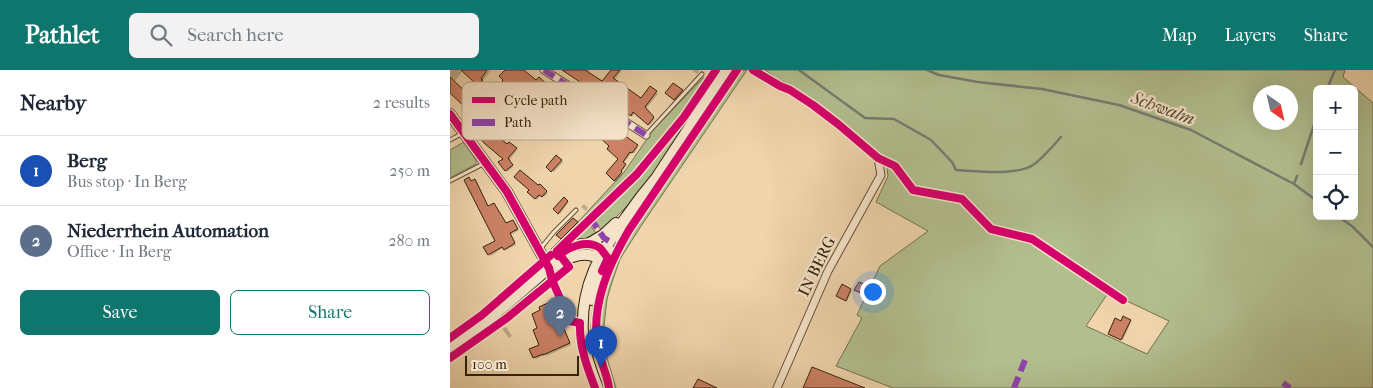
<!DOCTYPE html>
<html lang="en">
<head>
<meta charset="utf-8">
<style>
	:root { --surface:#fff; --page:#f2f2f3; --text:#1f2937; --muted:#747a83; --line:#e0e1e3; --accent:#0f766e }
	body { margin:0; font-family:"IM FELL French Canon",serif; background:var(--page); color:var(--text) }
	.controls { position:absolute; right:15px; top:15px; display:grid; overflow:hidden; border-radius:8px; box-shadow:0 5px 20px #0002 }
	.controls button { width:45px; height:45px; display:grid; place-items:center; padding:0; border:0; border-bottom:1px solid var(--line); background:var(--surface); color:var(--text); font:25px sans-serif }
	.compass { position:absolute; left:803px; top:15px; width:45px; height:45px; border-radius:50%; background:var(--surface); box-shadow:0 5px 20px #0002; rotate:146deg }
	.scale { position:absolute; left:15px; bottom:12px; width:114px; box-sizing:border-box; padding-left:5px; border:2px solid #35240d; border-top:0; font-size:14px; line-height:18px; white-space:nowrap; color:#35240d; -webkit-text-stroke:4px #f5e3c9; paint-order:stroke }
	.you { position:absolute; left:422px; top:221px; width:18px; height:18px; margin:-12px; border:4px solid #fff; border-radius:50%; background:#1a73e8; box-shadow:0 0 0 8px #1a73e833 }
	.badge { display:grid; place-items:center; width:32px; height:32px; border-radius:50%; background:var(--accent); color:#fff; font-size:16px; font-weight:700 }
	.pin { position:absolute; translate:-50% -41px; filter:drop-shadow(0 1px 2px #0008) }
	.pin::after { content:''; position:absolute; top:26px; width:18px; height:15px; background:inherit; clip-path:polygon(0 0,100% 0,50% 100%) }
	.list { margin:0; padding:0; list-style:none }
	h2 { display:flex; justify-content:space-between; align-items:center; height:65px; margin:0; padding:0 20px; font-size:21px }
	h2 small { font-size:16px; font-weight:400; color:var(--muted) }
	.list li { display:grid; grid-template-columns:32px 1fr auto; gap:15px; align-items:center; box-sizing:border-box; height:70px; padding:0 20px; border-top:1px solid var(--line) }
	.list b { display:block; font-size:19px; white-space:nowrap }
	.list p { margin:0; font-size:16px; white-space:nowrap; color:var(--muted) }
	.list em { font-size:16px; font-style:normal; color:var(--muted) }
	.actions { display:flex; gap:10px; padding:15px 20px }
	.actions a { flex:1; padding:11px 0; border:1px solid var(--accent); border-radius:8px; text-align:center; font-size:18px; color:var(--accent) }
	.actions .main { background:var(--accent); color:#fff }
	.icon { flex:none; width:28px; height:28px; fill:none; stroke:currentColor; stroke-width:2; stroke-linecap:round; stroke-linejoin:round }
	.map { position:relative; flex:none; width:923px; height:318px; overflow:hidden }
	header { display:flex; align-items:center; gap:30px; box-sizing:border-box; height:70px; padding:0 25px; background:var(--accent); color:#fff }
	header strong { font-size:24px }
	nav { display:flex; gap:28px; margin-inline-start:auto; font-size:18px }
	.search { width:350px; height:45px; background:var(--page); display:flex; align-items:center; gap:12px; box-sizing:border-box; padding:0 18px; border-radius:8px; color:var(--muted); font-size:19px }
	main { display:flex }
	aside { flex:1; background:var(--surface) }
	.map>svg:first-child { display:block }
	.green { fill:#b2be8e; stroke:#74714e; fill-rule:evenodd }
	.shadow { fill:#0003 }
	.lines { fill:none; stroke-linecap:round; stroke-linejoin:round }
	.stream { stroke:#757b72; stroke-width:2.5 }
	.building { fill:#cc8165; stroke:#35240d }
	.lane-casing { stroke:#645035; stroke-width:5 }
	.street-casing { stroke:#645035; stroke-width:9 }
	.secondary-casing { stroke:#35240d; stroke-width:12 }
	.lane { stroke:#f5e3c9; stroke-width:3 }
	.street { stroke:#f5e3c9; stroke-width:7 }
	.secondary { stroke:#f5e3c9; stroke-width:10 }
	.quiet { stroke:#8e44ad; stroke-width:6; stroke-dasharray:12 6; stroke-linecap:butt }
	.cycleway-casing { stroke:#f5e3c9; stroke-width:11 }
	.cycleway { stroke:#d6006c; stroke-width:8 }
	.labels { text-anchor:middle; stroke-width:4.5; stroke-linejoin:round; paint-order:stroke }
	.street-label { font-size:16px; fill:#35240d; stroke:#f5e3c9 }
	.water-label { font-size:18px; font-style:italic; fill:#504837; stroke:#f5e3c9 }
	.key { fill:#f5e3c9; stroke:#bbaa91; stroke-width:1 }
	.key-label { font-size:14px; fill:#35240d }
</style>
</head>
<body>
<header>
<strong>Pathlet</strong>
<div class="search"><svg class="icon" aria-label="search" viewBox="0 0 24 24"><circle cx="10" cy="10" r="6"/><path d="M15 15l6 6"/></svg>Search here</div>
<nav><a>Map</a><a>Layers</a><a>Share</a></nav>
</header>
<main>
<aside>
<h2>Nearby<small>2 results</small></h2>
<ul class="list">
<li><span class="badge" style="background:#1a4fb4">1</span><div><b>Berg</b><p>Bus stop · In Berg</p></div><em>250 m</em></li>
<li><span class="badge" style="background:#5c6f8a">2</span><div><b>Niederrhein Automation</b><p>Office · In Berg</p></div><em>280 m</em></li>
</ul>
<div class="actions"><a class="main">Save</a><a>Share</a></div>
</aside>
<div class="map">
<svg width="923" height="318" viewBox="0 0 923 318">
	<rect width="100%" height="100%" fill="#efd4ac"/>
	<filter id="stains"><feTurbulence type="fractalNoise" baseFrequency=".004" numOctaves="4"/><feColorMatrix values="0 0 0 0 .2 0 0 0 0 .09 0 0 0 0 .02 0 0 0 .5 -.17"/></filter>
	<radialGradient id="worn" r=".72"><stop offset=".6" stop-color="#630" stop-opacity="0"/><stop offset="1" stop-color="#630" stop-opacity=".3"/></radialGradient>
	<!-- green -->
	<path class="green" d="M268,0H273L189,124L152,161L143,149L191,101L222,64Z
		M289,0H297L191,156L170,189L162,212L157,229L153,264L154,278L166,318H162C156,296 146,275 147,252C149,201 194,138 222,97C244,64 267,32 289,0Z
		M315,0H895L893,7L923,33V318H566L569,309L566,308L562,318H443L386,296L412,248L407,245L430,196L478,161L426,132L438,106L436,89L373,37L344,17L326,8ZM867,19H904V146H867ZM811,22H841V52H811ZM660,220L679,232L719,251L697,284L636,256Z
		M254,7L257,12L219,64L192,96L169,120L129,156L104,182L101,183L99,181L128,152L163,114L175,101L197,69L198,65Z
		M14,72L26,90V94L0,108V80Z
		M138,152L146,163C135,170 123,173 111,179Z
		M87,193L88,197L17,255L0,267V265L8,260L85,197Z
		M156,202C148,225 140,248 144,272C146,285 151,298 155,311L153,310L149,296L143,283L141,271V255L144,227Z
		M82,204V206L31,250L0,273V270L41,239Z
		M97,210L98,212V214C66,239 34,264 0,286V282L37,257Z"/>
	<!-- shadow -->
	<path class="shadow" d="M0,0H11L12,1L13,0H41L29,16L13,1L4,12L24,31L29,26L35,33L34,35L36,37V43L45,54L48,50L54,55L45,65L57,76L59,73L67,80L59,91L63,97L57,102L50,93L54,89L21,42L0,21Z
		M56,0H61L86,12L128,36L137,39L138,40L137,42L158,61L188,77L184,84L182,82L173,94L176,96L171,103L173,104L166,112L157,103L170,89L161,76L140,55L137,58L131,52L135,48L120,38L119,39L106,29L103,33L89,21L88,22L83,17L76,24L73,22L72,23L61,14L59,16L54,11Z
		M112,0H140L138,3L153,13L163,0H172L165,10L191,30L201,18L208,24L195,40L205,49L200,55L185,42L183,46Z
		M242,0H250L247,4Z
		M223,14L233,22L226,30L217,23Z
		M106,86L113,92L104,102L97,97Z
		M90,116L98,123L94,127L91,125L87,130L79,122Z
		M114,128L118,133L110,144L105,139Z
		M134,134L138,138L136,141L131,137Z
		M38,137L56,155L64,152L68,161L60,165L66,175L56,180L54,177L41,186L35,177L47,171Z
		M123,150L128,154L113,170L108,165Z
		M400,220L402,221L397,231L389,228Z
		M100,233L105,242L109,243L115,256H113L121,275L96,286L95,285L86,289L84,287L90,276L89,258Z
		M680,251L681,252L673,270L661,264L671,252Z
		M56,257L62,266L59,268L52,259Z"/>
	<g class="lines">
		<!-- stream -->
		<path class="stream" d="M349,0L415,48L444,49L481,70L502,92L506,100C526,101 566,106 583,95C591,90 604,75 611,67
			M477,0L489,5L528,12L592,19L669,35L741,60L844,114L867,131
			M877,19L885,0
			M851,94L867,46
			M844,114L847,106
			M888,146L903,157L923,177"/>
	</g>
	<!-- building -->
	<path class="building" d="M11,0H37L31,9L33,10L27,15Z
		M55,0H74L86,10L89,7L100,17L101,15L112,25L114,23L128,34L129,32L138,38L137,40L158,59L160,57L173,68L174,65L188,75L182,83L180,82L173,92L176,94L171,101L172,102L164,111L156,103L168,89L157,79L159,76L148,66L149,65L138,55L135,58L129,52L134,48L118,38L117,39L104,28L101,32L87,20L86,21L81,17L74,24L71,21L70,23L59,13L57,15L52,11L53,10L49,6Z
		M112,0H135L152,11L161,0H170L163,8L191,28L200,16L207,21L195,37L204,47L198,55L183,42L181,46Z
		M0,7L24,30L29,25L35,30L33,33L35,34V40L45,52L48,48L53,53L44,63L57,74L59,72L67,78L58,88L63,95L55,101L48,92L53,89L34,73L14,45L19,41L0,23Z
		M223,13L233,20L224,30L215,23Z
		M106,85L112,90L101,102L96,97Z
		M70,100L88,115L90,114L97,121L92,127L89,125L85,129L77,122L79,120L64,107Z
		M19,107L21,111L25,109L38,136L44,133L56,153L63,150L68,159L60,163L65,173L54,180L52,177L38,185L33,177L45,171L14,110Z
		M114,127L118,131L108,144L103,139Z
		M123,148L128,152L111,169L106,165Z
		M409,212L417,215L413,224L404,220Z
		M392,214L401,219L396,231L386,226Z
		M100,232L104,241L108,239L114,254H112L120,273L93,285V284L83,288L79,279L89,275L83,260L87,258L82,244L90,240L89,237Z
		M673,246L681,250L671,270L658,264L665,248L671,251Z
		M362,297L415,318H353Z
		M248,309L267,318H243Z"/>
	<g class="lines">
		<!-- lane casing -->
		<g class="lane-casing">
			<path id="lane" d="M196,65L252,4
				M0,70L13,63
				M0,111L33,94
				M90,179L104,162L126,140
				M100,201L102,210L120,251"/>
		</g>
		<!-- street casing -->
		<g class="street-casing">
			<path id="street" d="M94,0L196,65
				M303,0L330,16L340,20L363,35L388,54L428,88L445,96L463,120
				M327,318L378,201L431,105L428,88"/>
		</g>
		<!-- secondary casing -->
		<g class="secondary-casing">
			<path id="secondary" d="M0,44L57,122L99,198
				M138,174L153,165L166,153
				M100,198C112,192 124,183 139,185C144,186 149,188 155,188
				M142,230C146,202 165,175 180,152
				M0,278C35,254 67,226 99,198C111,180 139,161 156,185
				M148,318C141,300 134,282 133,263C130,217 150,182 176,147C185,134 195,121 206,108L277,0"/>
		</g>
		<!-- lane -->
		<use href="#lane" class="lane"/>
		<!-- street -->
		<use href="#street" class="street"/>
		<!-- secondary -->
		<use href="#secondary" class="secondary"/>
		<!-- quiet -->
		<path class="quiet" d="M94,0L196,65
			M140,148L154,168L169,177
			M833,313L840,318
			M564,318L575,290"/>
		<!-- cycleway casing -->
		<g class="cycleway-casing">
			<path id="cycleway" d="M303,0L330,16L340,20L363,35L388,54L428,88L445,96L463,120L512,129L541,159L582,169L673,230
				M0,44L57,122L99,198L102,210L120,251L130,253C129,276 137,297 145,318
				M108,186C118,177 137,169 150,178C153,181 155,185 158,188L152,201
				M0,268L32,245L101,185
				M0,288L57,248L119,197L107,181L187,104L234,47L266,0
				M159,318C157,303 149,289 147,273C142,233 159,194 179,160L287,0"/>
		</g>
		<!-- cycleway -->
		<use href="#cycleway" class="cycleway"/>
	</g>
	<g class="labels">
		<!-- street labels -->
		<g class="street-label">
			<text transform="translate(366 196) rotate(-64)" y="6">IN BERG</text>
		</g>
		<!-- water labels -->
		<g class="water-label">
			<text transform="translate(713 38) rotate(20)" y="6">Schwalm</text>
		</g>
	</g>
	<!-- legend -->
	<rect x="12" y="12" width="166" height="58" rx="8" class="key"/>
	<rect x="22" y="27" width="23" height="6" fill="#d6006c"/>
	<rect x="22" y="49" width="23" height="7" fill="#8e44ad"/>
	<g class="key-label">
		<text x="54" y="35">Cycle path</text>
		<text x="54" y="57">Path</text>
	</g>
	<rect width="100%" height="100%" filter="url(#stains)"/>
	<rect width="100%" height="100%" fill="url(#worn)"/>
</svg>
<div class="controls">
<button>+</button>
<button>−</button>
<button><svg class="icon" aria-label="locate" viewBox="0 0 24 24"><circle cx="12" cy="12" r="6"/><path d="M12 2v4M12 18v4M2 12h4M18 12h4"/></svg></button>
</div>
<svg class="compass" viewBox="-18 -18 36 36"><path d="M0-13l5 13h-10z" fill="#e53935"/><path d="M0 13l5-13h-10z" fill="#747a83"/></svg>
<div class="scale">100 m</div>
<div class="you"></div>
<div class="pin badge" style="left:151px;top:297px;background:#1a4fb4">1</div>
<div class="pin badge" style="left:110px;top:267px;background:#5c6f8a">2</div>
</div>
</main>
</body>
</html>
